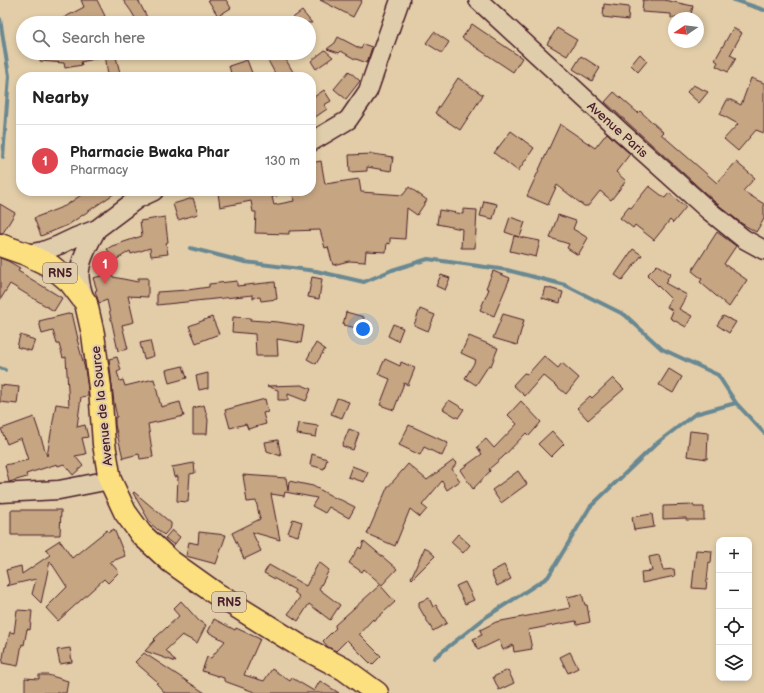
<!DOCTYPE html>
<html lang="en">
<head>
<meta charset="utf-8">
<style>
	:root { --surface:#fff; --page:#f6f6f6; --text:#222; --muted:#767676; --line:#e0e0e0; --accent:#0f766e }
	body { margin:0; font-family:"Balsamiq Sans",sans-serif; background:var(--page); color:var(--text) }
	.controls { position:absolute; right:12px; bottom:12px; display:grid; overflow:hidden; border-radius:8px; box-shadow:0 2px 6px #0003 }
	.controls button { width:36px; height:36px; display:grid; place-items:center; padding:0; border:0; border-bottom:1px solid var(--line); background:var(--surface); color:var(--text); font:20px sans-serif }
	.compass { position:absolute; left:668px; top:12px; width:36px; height:36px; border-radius:50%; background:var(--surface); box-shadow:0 2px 6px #0003; rotate:257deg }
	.you { position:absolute; left:363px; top:329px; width:14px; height:14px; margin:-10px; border:3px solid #fff; border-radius:50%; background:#1a73e8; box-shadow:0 0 0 6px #1a73e833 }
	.badge { display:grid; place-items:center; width:26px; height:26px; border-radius:50%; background:var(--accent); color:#fff; font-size:13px; font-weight:700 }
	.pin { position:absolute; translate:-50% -33px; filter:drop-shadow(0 1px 2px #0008) }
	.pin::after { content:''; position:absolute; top:21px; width:14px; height:12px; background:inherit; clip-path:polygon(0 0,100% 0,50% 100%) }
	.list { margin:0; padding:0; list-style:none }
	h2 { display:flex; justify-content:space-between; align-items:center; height:52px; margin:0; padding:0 16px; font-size:17px }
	h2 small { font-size:13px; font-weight:400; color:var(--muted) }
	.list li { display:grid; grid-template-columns:26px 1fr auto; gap:12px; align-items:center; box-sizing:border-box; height:72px; padding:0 16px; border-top:1px solid var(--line) }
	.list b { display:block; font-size:15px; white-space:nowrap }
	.list p { margin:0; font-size:13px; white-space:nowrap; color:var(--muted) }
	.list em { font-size:13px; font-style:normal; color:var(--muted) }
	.icon { flex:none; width:22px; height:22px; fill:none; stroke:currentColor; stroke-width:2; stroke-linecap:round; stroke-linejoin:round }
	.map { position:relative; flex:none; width:764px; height:693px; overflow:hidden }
	.search { position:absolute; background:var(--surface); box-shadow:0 2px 6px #0003; left:16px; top:16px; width:300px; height:44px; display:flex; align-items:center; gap:10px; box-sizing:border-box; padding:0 14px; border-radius:22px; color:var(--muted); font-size:15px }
	.panel { position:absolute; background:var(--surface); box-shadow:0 2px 6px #0003; left:16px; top:72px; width:300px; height:124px; border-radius:16px }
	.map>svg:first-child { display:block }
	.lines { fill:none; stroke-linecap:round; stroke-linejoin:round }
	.stream { stroke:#698892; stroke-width:4 }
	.building { fill:#c6a583; stroke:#4a1f2b }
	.minor-casing { stroke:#4a1f2b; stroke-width:21 }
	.highway-casing { stroke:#4a1f2b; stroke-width:25 }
	.minor { stroke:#e0cdab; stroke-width:18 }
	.highway { stroke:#fce080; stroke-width:22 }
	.labels { text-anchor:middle; stroke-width:4; stroke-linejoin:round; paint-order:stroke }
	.shield { fill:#e0cdab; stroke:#775351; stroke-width:1 }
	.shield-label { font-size:12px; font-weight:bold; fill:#4a1f2b }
	.street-label { font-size:13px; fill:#4a1f2b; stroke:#e0cdab }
</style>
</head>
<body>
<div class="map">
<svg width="764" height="693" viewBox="0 0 764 693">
	<rect width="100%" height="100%" fill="#e2cda8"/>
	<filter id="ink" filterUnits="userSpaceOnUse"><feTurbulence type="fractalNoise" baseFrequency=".025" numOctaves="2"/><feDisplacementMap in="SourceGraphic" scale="8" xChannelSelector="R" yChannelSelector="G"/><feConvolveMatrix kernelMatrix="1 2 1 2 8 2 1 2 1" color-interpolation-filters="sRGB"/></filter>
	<g filter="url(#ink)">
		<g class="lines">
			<!-- stream -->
			<path class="stream" d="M734,0L764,10
				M0,19L9,76L3,157
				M190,248L245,262L316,271L364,282L392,270L428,259L507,270L565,285L625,315L662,349L718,375L736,403L764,433
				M0,368L5,370
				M434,658L486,617L548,577L590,507L657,443L695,414L736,403"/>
		</g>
		<!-- building -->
		<path class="building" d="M81,0H97L105,16L93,23H54L84,7Z
			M123,0H138L150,23H138L131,11Z
			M208,0H226L231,8L218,16Z
			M320,0H362L353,17Z
			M643,0H664L693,6L690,18H671V14L642,12Z
			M604,4L629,7L628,20L603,17Z
			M302,11L312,23H286Z
			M472,24L522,58L513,72L462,38Z
			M557,28L577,40L567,56L547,44Z
			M733,28L742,33L730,55L736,58L728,72L716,66L718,62L715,60Z
			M434,32L449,42L442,53L426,43Z
			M338,37L361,49L363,44L372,47L367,63L353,58L341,51L339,53L327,49L335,43Z
			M325,50L333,57L316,69L311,61Z
			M40,53H101L102,57L81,62L82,65L65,68L64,63L40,61Z
			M105,53H115L121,77H108Z
			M264,53H282L296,77H277Z
			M640,54L647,61L638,72L631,65Z
			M581,56L600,68L592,81L573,69Z
			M247,60L252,73L240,77H232L229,66Z
			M349,71L360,81L346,99L334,89Z
			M458,78L483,95L460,130L435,113Z
			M751,78L764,83V133L756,130L738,151L724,139L738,124L720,114L727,100H731L741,105Z
			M693,85L708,92L699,103L687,92Z
			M324,90L331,101L324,105L327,109L311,120V99Z
			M614,92L638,113L640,111L663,132L661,134L717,183L736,162L755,178L743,191L764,204V219L756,232L741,223L715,202L605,102Z
			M560,124L595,148L607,133L630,154L616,172L626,181L611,200L600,191L588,206H584L557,185L548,205L527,196Z
			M511,131L534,148L518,171L494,153Z
			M373,154L393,157L391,171L367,167V171L350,172L349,155Z
			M321,161L325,184L359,179L361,192L403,195L409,187L427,200L417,215L407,208L405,239L390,238V244L387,243L386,252L366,251L365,262L349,261L333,265L328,247L325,248L320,230L289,231V234L255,233L256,212H253L251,201L220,207L218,193L226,191H276L277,196L272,197L274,205L294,201L292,191H311V163Z
			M649,186L665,198L669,193L686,207L673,223L670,220L654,240L635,225L633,228L620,218L629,207L631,208Z
			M87,191H118L68,225L41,236L34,218L65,206Z
			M193,198L198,214L178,220L173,204Z
			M484,201L497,204L493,219L480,216Z
			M0,204L15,213L3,233H0Z
			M463,209L477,210L475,248H461L462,229L437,224L439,210L463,214Z
			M558,215L576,221L573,229L588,238L578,255L567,248L569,244L550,238Z
			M165,217L168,242L166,243L168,254L151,256L150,248L131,254L130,251L114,261L107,249L112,246L142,236L140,221Z
			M510,217L525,222L520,237L540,241L536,257L510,251L514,236L519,237L505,232Z
			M717,232L736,246L724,264L747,280L729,307L700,282L702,279L692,271Z
			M633,249L642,255L622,280L615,275Z
			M0,258L8,261L20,268L18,271L62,298L54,311L10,284L0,300Z
			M657,265L671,274L667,279L668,280L665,283L687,295L679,309L692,316L686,327L670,318L673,311L667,307L671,299L647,275Z
			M110,266L113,277L138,282V278H148V297L128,296L134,322L122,325L128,349L118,351L107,300L99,303L95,291L97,290L93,278L101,276L99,269Z
			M493,271L510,278L494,316L480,310L489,289L486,288Z
			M441,275L450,278L445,290L436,286Z
			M312,277L322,279L319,299L308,297Z
			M237,281V286L275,282L277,299L261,301L260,297L253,298V295L157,305V292L188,290L209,287V284Z
			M545,287L563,292L560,303L542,298Z
			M420,309L435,315L428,331L414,325Z
			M346,312L364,317L361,329L343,325Z
			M72,313L78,339H77L85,369L88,389V396L81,397L77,427L85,425L88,437L82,438L86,454L75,456L83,466L73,475L64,464L58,466L57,464L26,474L27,477L9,482L5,465L28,460L21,438L7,444L1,429L34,417L47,456L56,404L69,406L66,357L63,358L59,344H57L53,331L42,334L39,321Z
			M503,314L524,320L517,345L493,338Z
			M723,316L736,322L729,333L717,325Z
			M212,317L219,334L196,343L189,326Z
			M233,317L251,318L250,320L278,322L304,326L301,343L277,339L278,356H256L255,334L232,332Z
			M393,324L403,328L398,341L388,336Z
			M20,335L35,340L31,351L17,347Z
			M469,336L498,348L491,366L489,365L476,385L465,378L476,360L461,353Z
			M150,341L154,356L144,359L140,343Z
			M316,343L325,349L316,364L307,359Z
			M544,356L558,368L562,363L579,378L566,394L543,375L525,396L513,385L524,373L528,374Z
			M117,357L121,370L117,372L120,381L123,380L125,386L154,379L161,407L180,402L184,416L148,424L153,457L140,459L139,454L123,458L115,425V417H117L114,403L109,359Z
			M385,359L400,366L401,362L415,368L408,385L404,383L394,410L380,405L390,379L378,374Z
			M183,366L187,378L169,383L166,370Z
			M669,369L682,377L673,393L659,385Z
			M208,373V388L199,390L196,376Z
			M613,378L624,389L588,420L577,408L590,396L592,398Z
			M0,385L19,387L17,404L0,402Z
			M302,385L311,389L306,401L288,394V400H278V390L267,386Z
			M337,398L349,402L342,418L331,414Z
			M265,399L268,412L263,413L266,424L248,429L246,424L230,428L225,410Z
			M449,400L464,409L458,418L443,409Z
			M521,401L541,422L529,436L526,433L503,457L489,469L490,471L473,489L460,470L482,454L477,447L486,439L494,448L517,424L508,415Z
			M204,405L208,420L207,434H193V408Z
			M299,423L318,426L316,437L297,434Z
			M409,425L448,443L442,456L424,447L420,455L399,445Z
			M349,429L359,433L353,450L342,446Z
			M552,431L564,444L551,457L538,444Z
			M690,431L708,433L707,459L687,456Z
			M278,440L281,456L267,451L265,442Z
			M312,454L327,459L324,469L310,465Z
			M454,460L457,463L452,469L460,481L447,490L442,481L422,505L427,509L420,517L410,509L395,546L367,534L388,486H389L408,464L427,480Z
			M194,463L195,473L190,474L188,502L177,501L178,476L174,477L172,467Z
			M352,466L368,472L364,482L348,477Z
			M518,471L527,484L501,503L492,490Z
			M243,475L286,478L288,491L289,481L313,486L339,500V499L355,507L349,518L329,507L325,513L312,506L317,498L285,492L284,496L271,494L280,540L252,532L261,551L244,559L232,533L260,519L256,501L247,502Z
			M134,492L171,523V527L164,535L151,524L133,493Z
			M694,505V507H704V520H686V518L663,519V506Z
			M11,510H61L60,535H11Z
			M652,514L654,527L634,530L632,517Z
			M293,519L302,522L298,536L288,533Z
			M114,529L125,556L110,562L119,572L108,583L104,579L58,621L46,608L67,587L50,561L41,603L32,594L36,579L6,586L9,583L6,570L21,566L22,574L50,555L46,549L60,540V543L61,542L72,558L107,530L109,532Z
			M172,530L180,537L174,545L165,538Z
			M199,532L226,535L216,564L186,556L189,542L198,544Z
			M458,534L470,545L463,553L451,542Z
			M364,541L397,569L382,585L364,569L362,572L349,563L359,547L361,549Z
			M425,547L435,556L412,579L411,578Z
			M696,550L712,551L711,563L709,562L706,589L692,588Z
			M659,555L663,570L674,569L675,576L642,583L641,572L652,571L649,557Z
			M319,562L329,570L319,589L340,605L330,620L309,604L298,621L288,614L300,597L294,592L295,590L264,573L269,565L306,586Z
			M504,565L511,579L497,586L491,572Z
			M465,582L474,600L465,604L456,586Z
			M380,585L395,602L374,621L373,619L359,634L381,656L372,665L347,640L336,651L328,647L323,641L336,628L335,627V625Z
			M582,594L585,605H587L590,622L577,625L576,621L528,630L532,649L514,652L513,645L503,650L499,640L478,650L473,639L482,635L480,630L496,622L570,608L567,597Z
			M429,598L433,607L436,605L447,623L433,631L419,607V602Z
			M181,601L199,621L206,625L197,643L182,635L166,650L176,662L145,651L155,640L154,639L179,616L173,609Z
			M17,610L32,611L30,630L27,629L24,645L22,644L18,666L2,663L5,647H6L10,632L14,633Z
			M214,619L235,630L236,628L260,639L244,675L264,681L272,669L290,681L292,678L314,691L320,681L339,693H257L224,681V678L202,671L207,657L211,658L225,641L208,632Z
			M70,648L72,662L60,664L57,650Z
			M570,652L578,668L568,673L560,657Z
			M144,653L205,693H165L156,683L158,682L135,662Z
			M508,670L514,683L499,690L493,677Z
			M39,675H48L68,681L66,693H25V678L39,679Z"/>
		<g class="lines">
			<!-- minor casing -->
			<g class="minor-casing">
				<path id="minor" d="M478,0L620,131L708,210L744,239L764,250
					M311,142L348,120L368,91L400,0
					M26,254L43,251L59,245L76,237L97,229L137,199L154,191
					M85,300C83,294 81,288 80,281C77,263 89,244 97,229
					M0,493L59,490L110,480"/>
			</g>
			<!-- highway casing -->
			<g class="highway-casing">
				<path id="highway" d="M0,245L26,254L51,266L70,282L86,303L93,334L100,388L104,444L110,480L125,512L141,534L170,561L215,593L300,646L344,669L377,693"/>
			</g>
			<!-- minor -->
			<use href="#minor" class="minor"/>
			<!-- highway -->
			<use href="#highway" class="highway"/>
		</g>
	</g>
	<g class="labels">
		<!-- shield labels -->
		<g class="shield">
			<rect x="43" y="263" width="34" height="20" rx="3"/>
			<rect x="212" y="592" width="34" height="20" rx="3"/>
		</g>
		<g class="shield-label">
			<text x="60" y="277">RN5</text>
			<text x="229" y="606">RN5</text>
		</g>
		<!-- street labels -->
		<g class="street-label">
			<text transform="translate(618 129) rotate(42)" y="5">Avenue Paris</text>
			<text transform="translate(101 406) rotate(-96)" y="5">Avenue de la Source</text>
		</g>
	</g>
</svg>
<div class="controls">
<button>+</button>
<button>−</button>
<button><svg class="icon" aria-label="locate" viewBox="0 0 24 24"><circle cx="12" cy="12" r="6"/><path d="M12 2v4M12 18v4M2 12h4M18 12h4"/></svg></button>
<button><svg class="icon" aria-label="layers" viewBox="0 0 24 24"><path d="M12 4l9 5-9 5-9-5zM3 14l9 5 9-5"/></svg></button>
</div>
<svg class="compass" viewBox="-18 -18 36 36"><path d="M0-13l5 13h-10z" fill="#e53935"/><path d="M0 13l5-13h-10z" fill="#767676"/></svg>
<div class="you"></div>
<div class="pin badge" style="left:105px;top:284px;background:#e0444e">1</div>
<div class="search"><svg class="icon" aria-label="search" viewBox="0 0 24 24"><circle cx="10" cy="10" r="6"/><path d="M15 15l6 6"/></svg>Search here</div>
<section class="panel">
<h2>Nearby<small></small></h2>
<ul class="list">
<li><span class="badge" style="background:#e0444e">1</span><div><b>Pharmacie Bwaka Phar</b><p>Pharmacy</p></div><em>130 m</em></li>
</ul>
</section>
</div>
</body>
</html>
